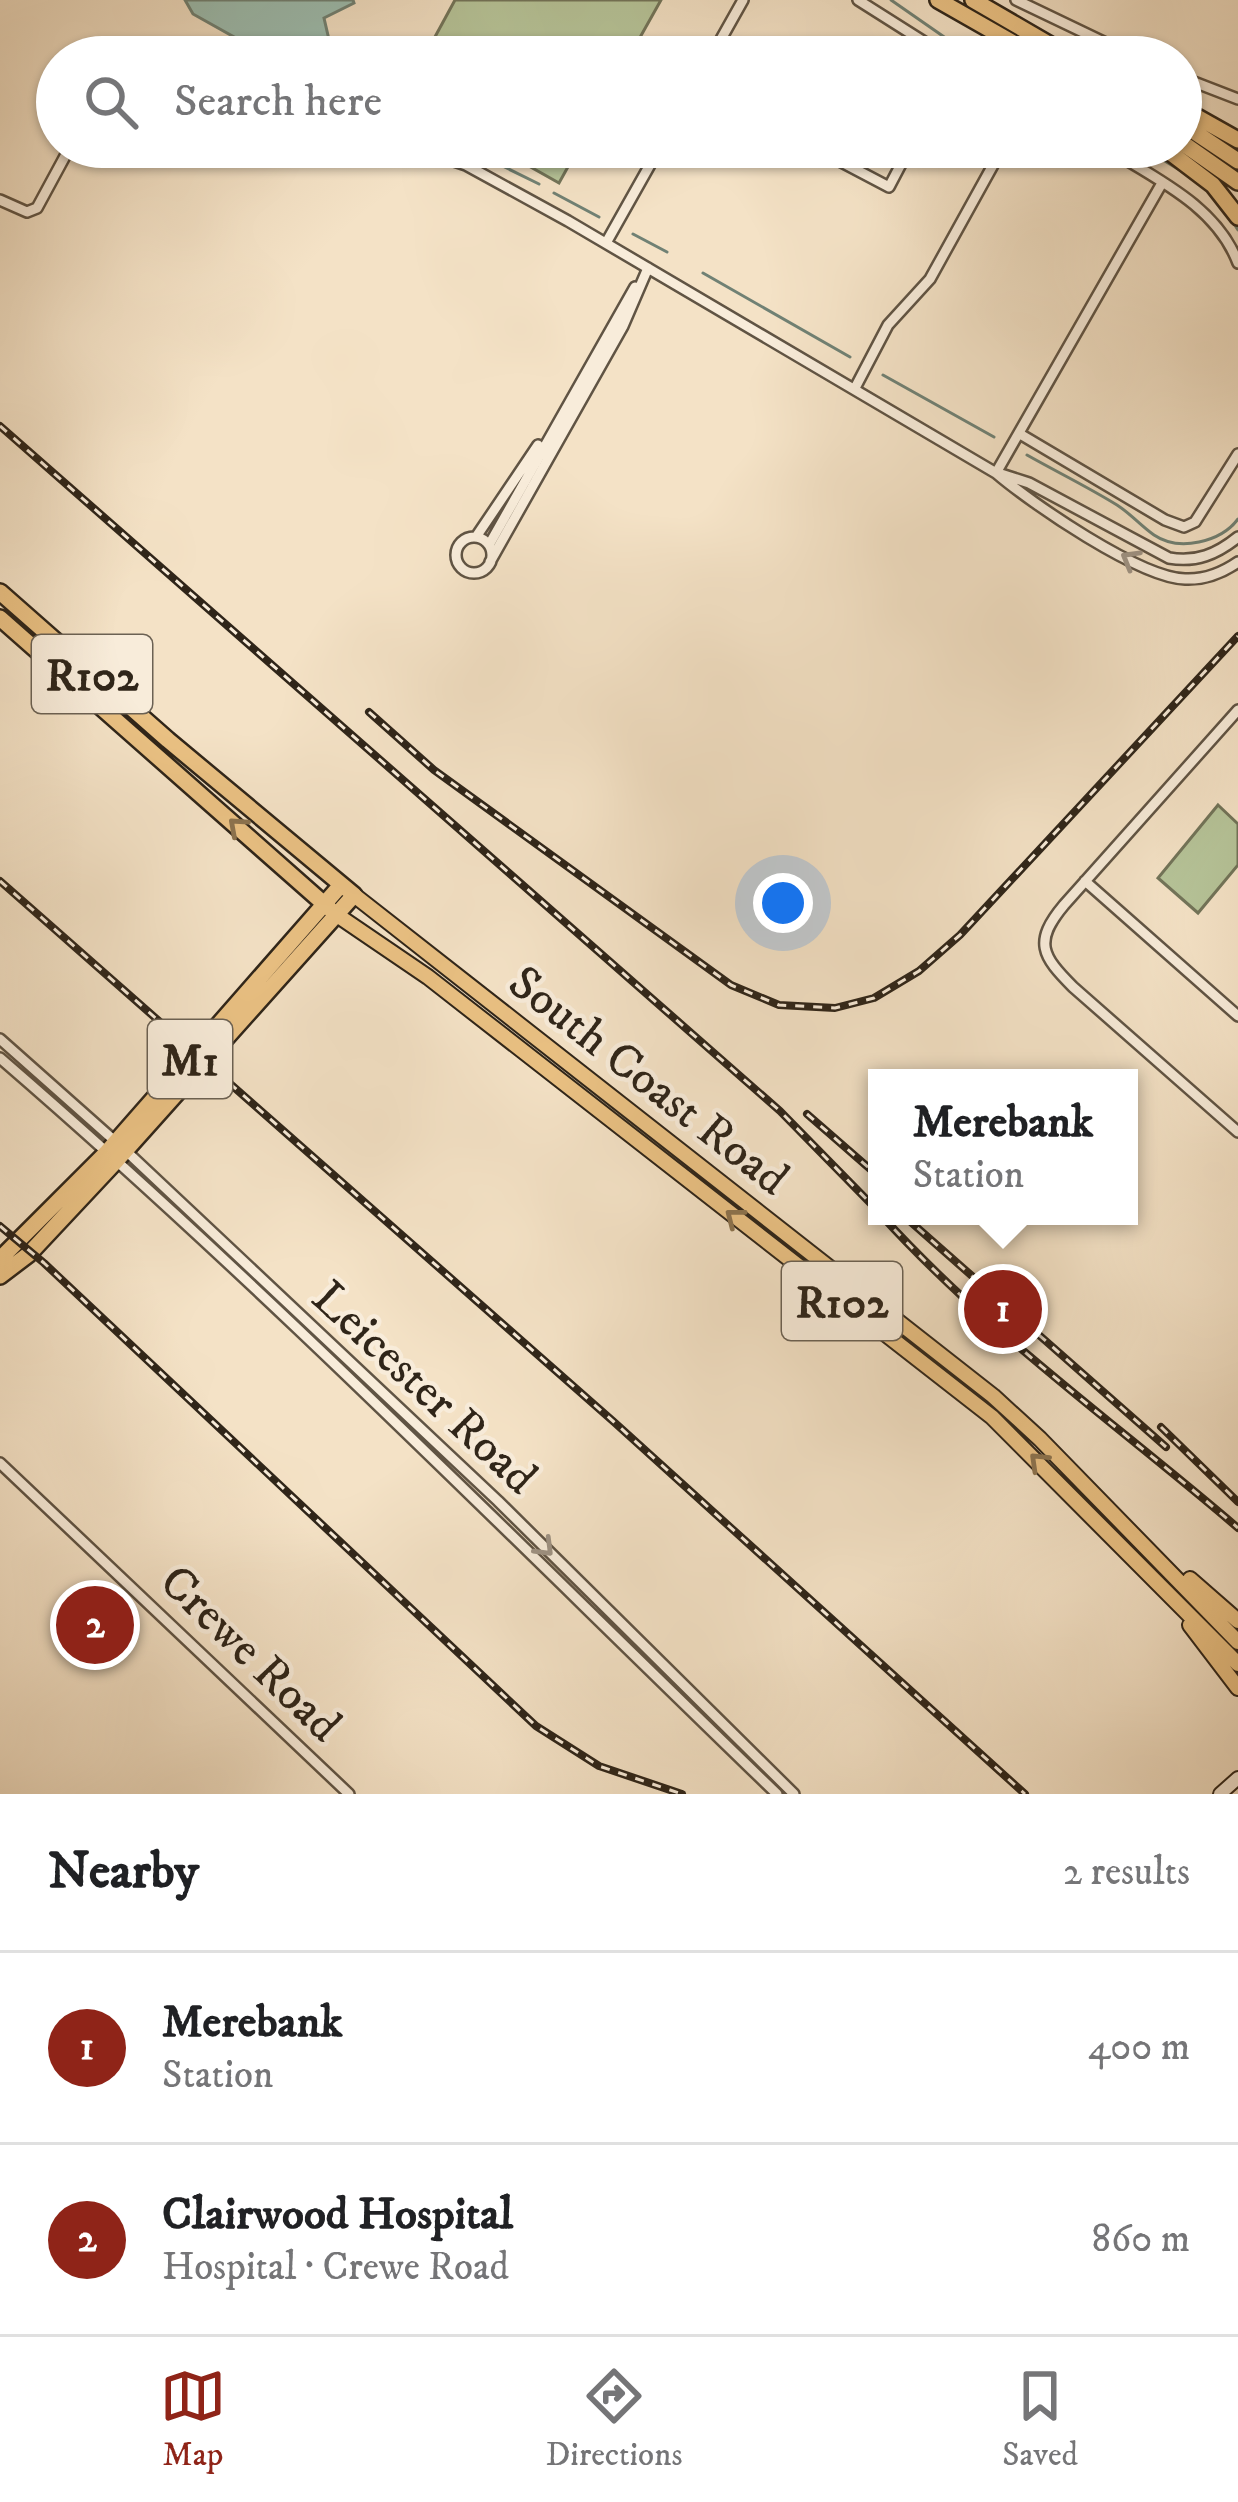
<!DOCTYPE html>
<html lang="en">
<head>
<meta charset="utf-8">
<style>
	:root { --surface:#fff; --page:#f2f2f2; --text:#202124; --muted:#757577; --line:#e0e0e0; --accent:#8f2418 }
	body { margin:0; font-family:"IM FELL DW Pica",serif; background:var(--page); color:var(--text) }
	.you { position:absolute; left:783px; top:903px; width:42px; height:42px; margin:-30px; border:9px solid #fff; border-radius:50%; background:#1a73e8; box-shadow:0 0 0 18px #1a73e833 }
	.badge { display:grid; place-items:center; width:78px; height:78px; border-radius:50%; background:var(--accent); color:#fff; font-size:39px; font-weight:700 }
	.pin { position:absolute; translate:-50% -50%; border:6px solid #fff; box-shadow:0 3px 12px #0006 }
	.popup { position:absolute; left:868px; top:1069px; width:270px; height:156px; box-sizing:border-box; display:grid; place-content:center; border-radius:0px; background:var(--surface); filter:drop-shadow(0 3px 9px #0005); font-size:39px; white-space:nowrap; color:var(--muted) }
	.popup b { font-size:45px; color:var(--text) }
	.popup::after { content:''; position:absolute; left:50%; top:100%; margin-left:-24px; border:24px solid transparent; border-top-color:var(--surface) }
	.list { margin:0; padding:0; list-style:none }
	h2 { display:flex; justify-content:space-between; align-items:center; height:156px; margin:0; padding:0 48px; font-size:51px }
	h2 small { font-size:39px; font-weight:400; color:var(--muted) }
	.list li { display:grid; grid-template-columns:78px 1fr auto; gap:36px; align-items:center; box-sizing:border-box; height:192px; padding:0 48px; border-top:3px solid var(--line) }
	.list b { display:block; font-size:45px; white-space:nowrap }
	.list p { margin:0; font-size:39px; white-space:nowrap; color:var(--muted) }
	.list em { font-size:39px; font-style:normal; color:var(--muted) }
	.icon { flex:none; width:66px; height:66px; fill:none; stroke:currentColor; stroke-width:2; stroke-linecap:round; stroke-linejoin:round }
	.map { position:relative; flex:none; width:1238px; height:1794px; overflow:hidden }
	.search { position:absolute; background:var(--surface); box-shadow:0 3px 9px #0004; left:36px; right:36px; top:36px; height:132px; display:flex; align-items:center; gap:30px; box-sizing:border-box; padding:0 42px; border-radius:66px; color:var(--muted); font-size:45px }
	.sheet { height:540px; background:var(--surface) }
	nav { display:flex; justify-content:space-around; align-items:center; box-sizing:border-box; height:168px; border-top:3px solid var(--line); background:var(--surface); font-size:33px; color:var(--muted) }
	nav a { display:grid; justify-items:center; gap:6px }
	nav .on { color:var(--accent) }
	.map>svg:first-child { display:block }
	.green { fill:#b6c499; stroke:#727459; stroke-width:3 }
	.water { fill:#9cbeb1; stroke:#708174; stroke-width:3 }
	.lines { fill:none; stroke-linecap:round; stroke-linejoin:round }
	.stream { stroke:#708174; stroke-width:3 }
	.street-casing { stroke:#605444; stroke-width:14 }
	.secondary-casing { stroke:#2f2519; stroke-width:16 }
	.primary-casing { stroke:#2f2519; stroke-width:18 }
	.highway-casing { stroke:#2f2519; stroke-width:20 }
	.street { stroke:#f8ecda; stroke-width:9 }
	.secondary { stroke:#f8ecda; stroke-width:12 }
	.primary { stroke:#eac183; stroke-width:14 }
	.highway { stroke:#eac183; stroke-width:15 }
	.rail-casing { stroke:#2f2519; stroke-width:8 }
	.rail { stroke:#f8ecda; stroke-width:3; stroke-dasharray:9; stroke-linecap:butt }
	.oneway { stroke:#9e9283 }
	.oneway2 { stroke:#8c734e }
	.labels { text-anchor:middle; stroke-width:9; stroke-linejoin:round; paint-order:stroke }
	.shield { fill:#f8ecda; stroke:#6b6153; stroke-width:3 }
	.shield-label { font-size:45px; font-weight:bold; fill:#2f2519 }
	.street-label { font-size:48px; fill:#2f2519; stroke:#f8ecda }
</style>
</head>
<body>
<div class="map">
<svg width="1238" height="1794" viewBox="0 0 1238 1794">
	<rect width="100%" height="100%" fill="#f4e2c6"/>
	<filter id="stains"><feTurbulence type="fractalNoise" baseFrequency=".00167" numOctaves="4"/><feColorMatrix values="0 0 0 0 .2 0 0 0 0 .09 0 0 0 0 .02 0 0 0 .5 -.17"/></filter>
	<radialGradient id="worn" r=".72"><stop offset=".6" stop-color="#630" stop-opacity="0"/><stop offset="1" stop-color="#630" stop-opacity=".3"/></radialGradient>
	<!-- green -->
	<path class="green" d="M455,0H661L629,57H424Z
		M495,147H579L559,183Z
		M1218,805L1238,824V865L1198,913L1158,878Z"/>
	<!-- water -->
	<path class="water" d="M185,0H353L354,3L324,18L333,57H270L193,14Z"/>
	<g class="lines">
		<!-- stream -->
		<path class="stream" d="M891,0L973,57
			M464,147L539,184
			M1142,147L1186,174
			M554,193L599,217
			M1231,219L1238,230
			M633,234L667,252
			M703,273L850,357
			M883,375L994,437
			M1027,455C1057,472 1088,487 1117,505C1131,514 1141,526 1154,535C1179,552 1221,542 1238,519"/>
		<!-- street casing -->
		<g class="street-casing">
			<path id="street" d="M858,0L948,57
				M1016,0L1135,57
				M129,57C157,42 184,42 212,57
				M711,57L743,0
				M1181,77L1238,99
				M413,147L466,165L568,221L996,473C1031,503 1140,578 1185,579C1205,580 1222,573 1238,562
				M813,147L889,187L910,147
				M1105,147C1154,178 1216,205 1238,263
				M0,200L27,212L37,208L70,147
				M606,243L660,147
				M855,388L888,325L930,279L1003,147
				M1020,434L1165,520L1184,527L1195,522L1238,454
				M996,473L1162,183
				M1001,474L1029,483L1169,558C1196,563 1217,554 1238,537
				M476,537L538,445
				M456 555a18 18 0 1 1 36 0a18 18 0 1 1-36 0Z
				M489,545L635,287
				M490,562L623,326L648,268
				M1238,710L1064,905C1033,942 1042,956 1073,987L1238,1132
				M1085,881L1238,1016
				M0,1039L125,1150L498,1501L794,1794
				M0,1058C270,1291 520,1546 777,1794
				M0,1463L349,1794"/>
		</g>
		<!-- secondary casing -->
		<g class="secondary-casing">
			<path id="secondary" d="M1220,1794L1238,1778"/>
		</g>
		<!-- primary casing -->
		<g class="primary-casing">
			<path id="primary" d="M354,895L993,1396L1040,1439L1238,1642
				M337,915L428,977L992,1417L1238,1664
				M1190,1579L1238,1621
				M1190,1625L1238,1688"/>
		</g>
		<!-- highway casing -->
		<g class="highway-casing">
			<path id="highway" d="M938,0L1038,57
				M973,0L1071,57
				M1181,108L1238,140
				M1181,123L1238,161
				M1181,142L1238,182
				M1163,147L1213,185L1238,217
				M0,592L168,740L354,895L117,1160L29,1254L0,1276
				M0,618L331,910
				M0,1259L107,1152L341,885"/>
		</g>
		<!-- street -->
		<use href="#street" class="street"/>
		<!-- secondary -->
		<use href="#secondary" class="secondary"/>
		<!-- primary -->
		<use href="#primary" class="primary"/>
		<!-- highway -->
		<use href="#highway" class="highway"/>
		<!-- rail casing -->
		<g class="rail-casing">
			<path id="rail" d="M0,426L780,1111L877,1210
				M369,712L434,770L731,985L779,1005L835,1008L874,998L919,971L960,935L1238,636
				M0,881L614,1422L1025,1794
				M807,1114L877,1175
				M882,1216C989,1334 1118,1425 1238,1528
				M904,1216L1166,1447
				M0,1226L44,1263L536,1726L599,1766L682,1794
				M1161,1427L1238,1502"/>
		</g>
		<!-- rail -->
		<use href="#rail" class="rail"/>
	</g>
	<!-- one-way arrows -->
	<defs><path id="oneway-chevron" d="M-2-3.5L2.5 0L-2 3.5" fill="none" stroke-width="1.6" stroke-linecap="round" stroke-linejoin="round" transform="scale(3)"/></defs>
	<g class="oneway">
		<use href="#oneway-chevron" transform="translate(1130 559) rotate(-150)"/>
		<use href="#oneway-chevron" transform="translate(545 1548) rotate(45)"/>
	</g>
	<g class="oneway2">
		<use href="#oneway-chevron" transform="translate(237 826) rotate(-138)"/>
		<use href="#oneway-chevron" transform="translate(734 1217) rotate(-142)"/>
		<use href="#oneway-chevron" transform="translate(1038 1461) rotate(-136)"/>
	</g>
	<g class="labels">
		<!-- shield labels -->
		<g class="shield">
			<rect x="32" y="635" width="120" height="78" rx="9"/>
			<rect x="148" y="1020" width="84" height="78" rx="9"/>
			<rect x="782" y="1262" width="120" height="78" rx="9"/>
		</g>
		<g class="shield-label">
			<text x="92" y="690">R102</text>
			<text x="190" y="1075">M1</text>
			<text x="842" y="1317">R102</text>
		</g>
		<!-- street labels -->
		<g class="street-label">
			<text transform="translate(650 1079) rotate(38)" y="17">South Coast Road</text>
			<text transform="translate(426 1386) rotate(43)" y="17">Leicester Road</text>
			<text transform="translate(252 1652) rotate(44)" y="17">Crewe Road</text>
		</g>
	</g>
	<rect width="100%" height="100%" filter="url(#stains)"/>
	<rect width="100%" height="100%" fill="url(#worn)"/>
</svg>
<div class="you"></div>
<div class="pin badge" style="left:1003px;top:1309px">1</div>
<div class="popup"><b>Merebank</b>Station</div>
<div class="pin badge" style="left:95px;top:1625px">2</div>
<div class="search"><svg class="icon" aria-label="search" viewBox="0 0 24 24"><circle cx="10" cy="10" r="6"/><path d="M15 15l6 6"/></svg>Search here</div>
</div>
<section class="sheet">
<h2>Nearby<small>2 results</small></h2>
<ul class="list">
<li><span class="badge">1</span><div><b>Merebank</b><p>Station</p></div><em>400 m</em></li>
<li><span class="badge">2</span><div><b>Clairwood Hospital</b><p>Hospital · Crewe Road</p></div><em>860 m</em></li>
</ul>
</section>
<nav>
<a class="on"><svg class="icon" aria-label="map" viewBox="0 0 24 24"><path d="M3 6l6-2 6 2 6-2v14l-6 2-6-2-6 2zM9 4v14M15 6v14"/></svg>Map</a>
<a><svg class="icon" aria-label="directions" viewBox="0 0 24 24"><path d="M12 3l9 9-9 9-9-9zM9 14v-3h6M13 9l2 2-2 2"/></svg>Directions</a>
<a><svg class="icon" aria-label="saved" viewBox="0 0 24 24"><path d="M7 4h10v16l-5-4-5 4z"/></svg>Saved</a>
</nav>
</body>
</html>
